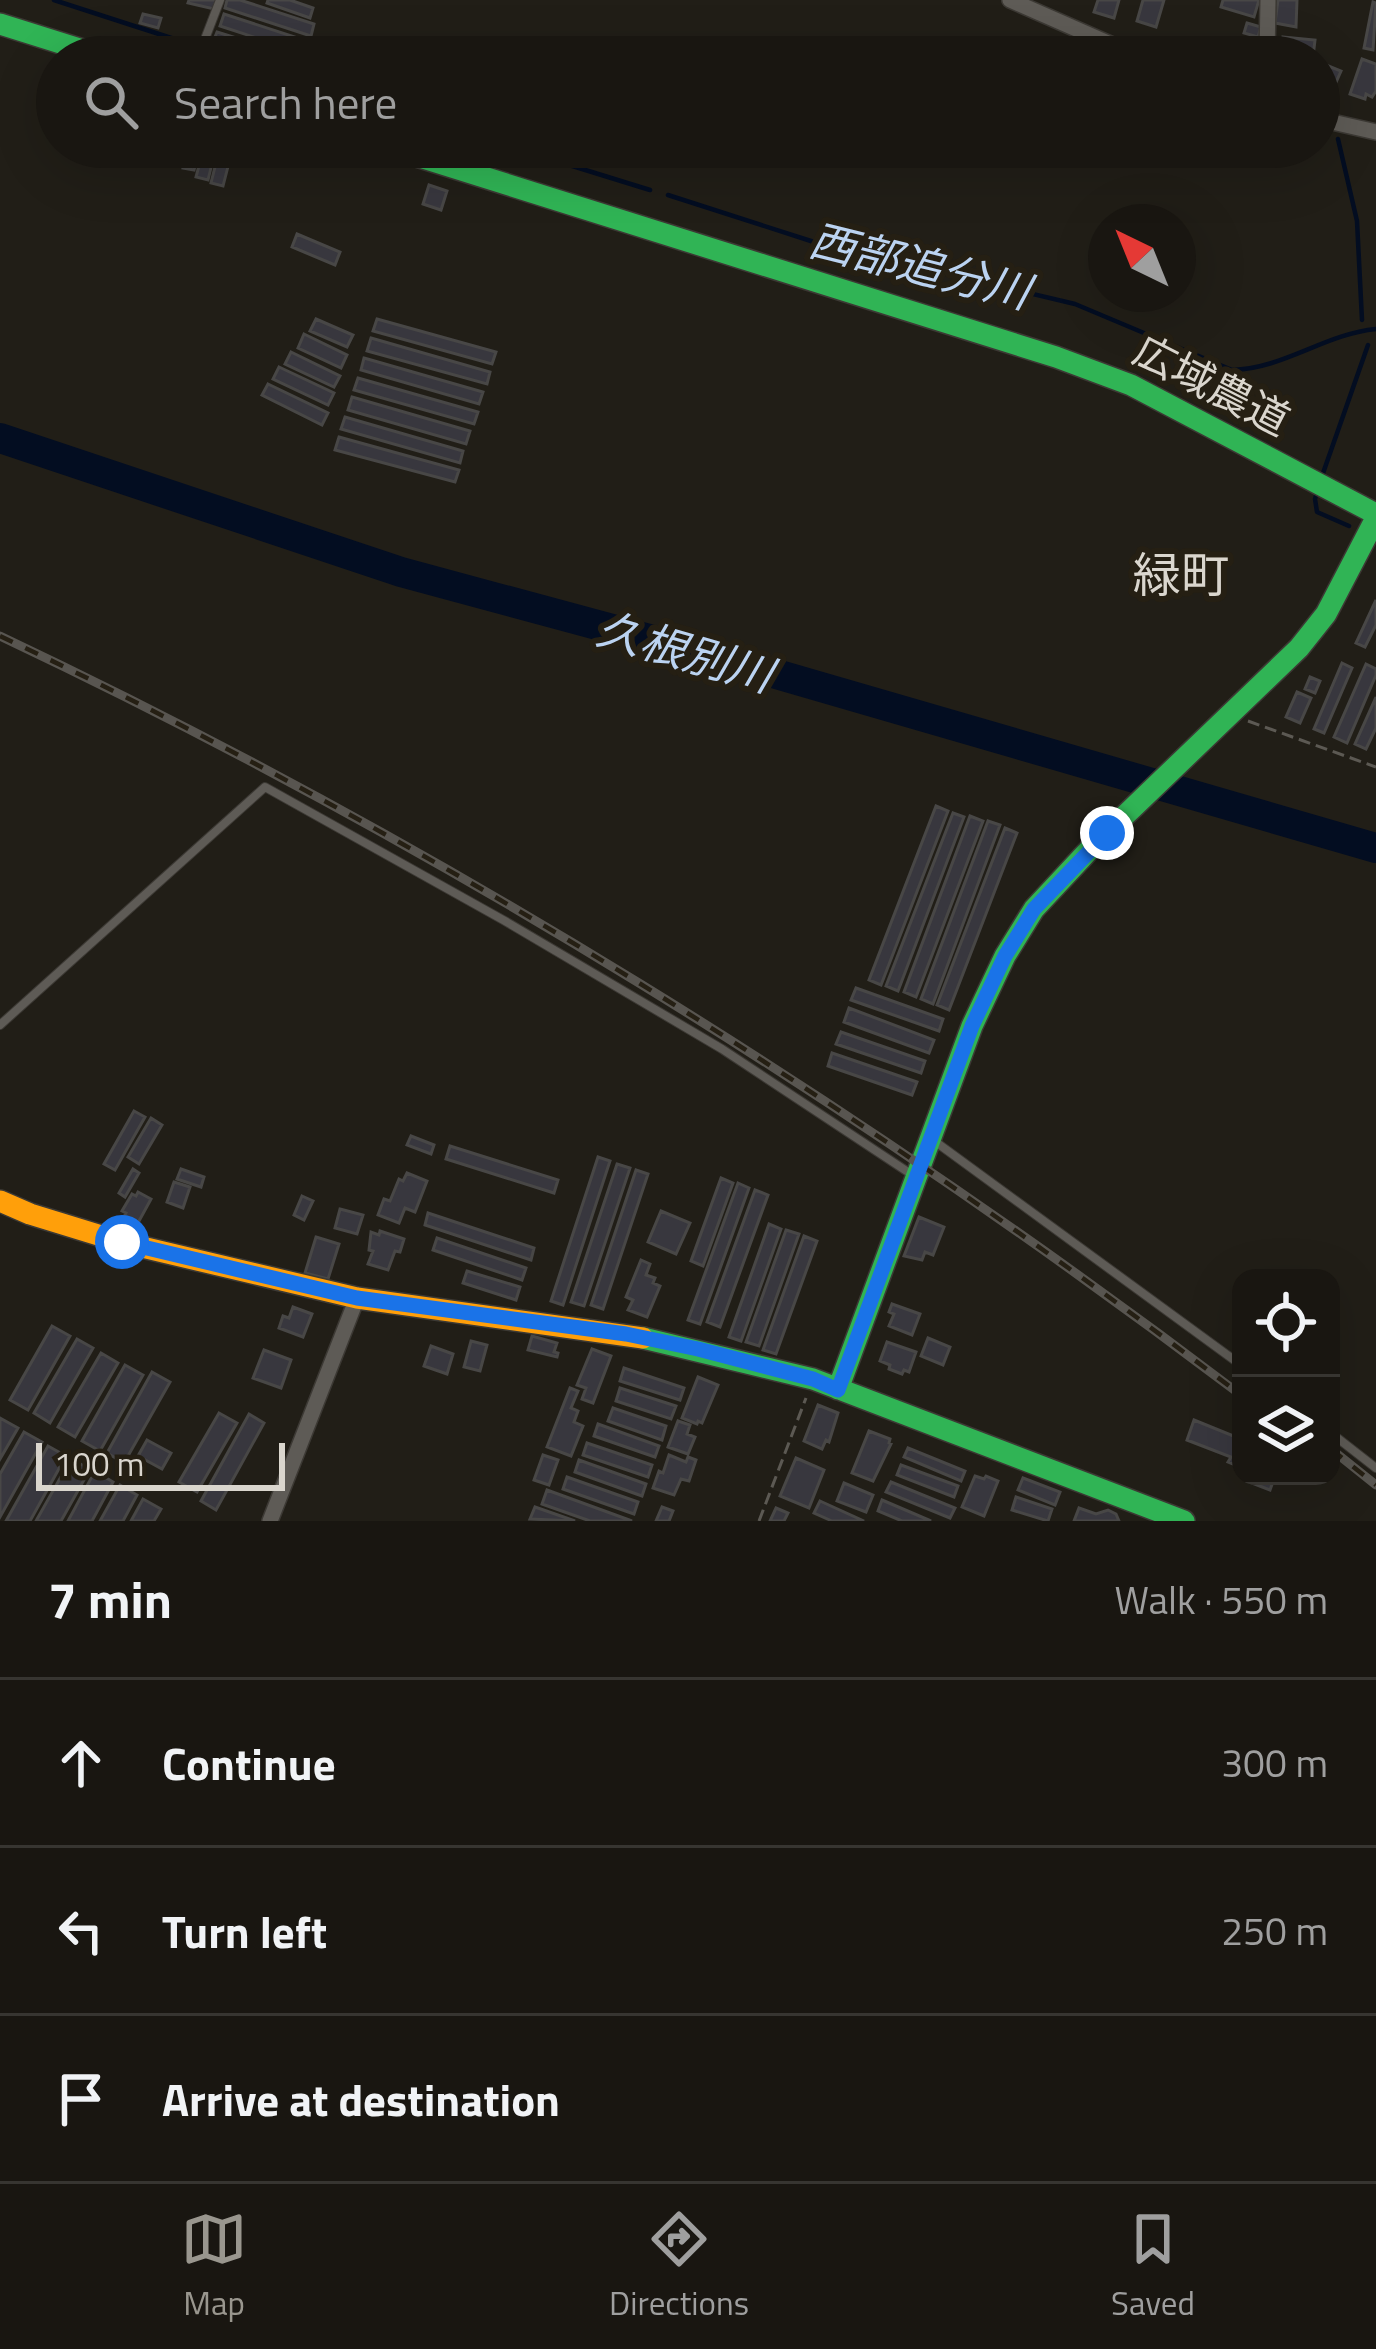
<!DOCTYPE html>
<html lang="en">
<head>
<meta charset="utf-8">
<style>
	:root { --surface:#191611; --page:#221f1a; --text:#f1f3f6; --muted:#9f9f9f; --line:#373531; --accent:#99968e }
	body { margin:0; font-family:"Titillium Web","Noto Sans JP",sans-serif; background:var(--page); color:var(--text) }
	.controls { position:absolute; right:36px; bottom:36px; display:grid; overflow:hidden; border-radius:24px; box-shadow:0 12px 48px #0002 }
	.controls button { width:108px; height:108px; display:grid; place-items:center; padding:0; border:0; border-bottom:3px solid var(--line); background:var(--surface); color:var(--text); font:60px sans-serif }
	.compass { position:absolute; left:1088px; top:204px; width:108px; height:108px; border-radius:50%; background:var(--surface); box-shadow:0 12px 48px #0002; rotate:317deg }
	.scale { position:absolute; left:36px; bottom:30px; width:249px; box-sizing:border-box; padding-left:12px; border:6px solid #dad6ce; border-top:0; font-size:33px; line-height:42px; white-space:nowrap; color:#dad6ce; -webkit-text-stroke:9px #251f13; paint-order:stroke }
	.stop { position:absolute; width:36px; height:36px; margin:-27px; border:9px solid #1a73e8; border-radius:50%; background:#fff }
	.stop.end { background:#1a73e8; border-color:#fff; box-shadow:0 3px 12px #0008 }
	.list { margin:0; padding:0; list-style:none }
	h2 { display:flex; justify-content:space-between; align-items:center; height:156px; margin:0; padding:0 48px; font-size:51px }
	h2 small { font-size:39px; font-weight:400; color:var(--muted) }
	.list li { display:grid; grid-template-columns:78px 1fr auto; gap:36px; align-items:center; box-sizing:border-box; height:168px; padding:0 48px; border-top:3px solid var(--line) }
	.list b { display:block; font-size:45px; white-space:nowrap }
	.list em { font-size:39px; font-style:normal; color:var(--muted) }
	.icon { flex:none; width:66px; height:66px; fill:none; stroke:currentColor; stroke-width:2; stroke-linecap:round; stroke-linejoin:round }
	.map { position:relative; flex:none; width:1376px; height:1521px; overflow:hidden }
	.search { position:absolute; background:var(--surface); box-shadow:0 12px 48px #0002; left:36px; right:36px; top:36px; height:132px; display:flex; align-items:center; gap:30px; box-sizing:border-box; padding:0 42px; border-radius:66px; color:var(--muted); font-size:45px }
	.sheet { height:660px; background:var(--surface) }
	nav { display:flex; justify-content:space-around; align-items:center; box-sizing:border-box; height:168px; border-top:3px solid var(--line); background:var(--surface); font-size:33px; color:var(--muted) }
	nav a { display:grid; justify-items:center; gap:6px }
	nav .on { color:var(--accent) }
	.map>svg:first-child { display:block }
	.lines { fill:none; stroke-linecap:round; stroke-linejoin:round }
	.stream { stroke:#030d21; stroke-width:4.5 }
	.river { stroke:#030d21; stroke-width:30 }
	.building { fill:#38373e; stroke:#484746; stroke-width:3 }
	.lane-casing { stroke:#3c3934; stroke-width:10 }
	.street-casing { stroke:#3c3934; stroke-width:18 }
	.fast-casing { stroke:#3c3934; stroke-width:24 }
	.slow-casing { stroke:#3c3934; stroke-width:24 }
	.path { stroke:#5c5953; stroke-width:3; stroke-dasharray:12 6; stroke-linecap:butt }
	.lane { stroke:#5e5b56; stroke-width:8 }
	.street { stroke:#5e5b56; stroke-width:15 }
	.fast { stroke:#30b455; stroke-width:21 }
	.slow { stroke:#ff9f0a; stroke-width:21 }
	.rail-casing { stroke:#585550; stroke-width:9 }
	.rail { stroke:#251f13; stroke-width:4.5; stroke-dasharray:14; stroke-linecap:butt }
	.route { stroke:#1a73e8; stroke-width:15 }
	.labels { text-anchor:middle; stroke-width:12; stroke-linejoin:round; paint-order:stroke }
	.street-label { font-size:42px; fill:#dad6ce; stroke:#251f13 }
	.water-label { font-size:45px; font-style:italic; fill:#bbd3f1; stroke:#251f13 }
	.quarter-label { font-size:48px; fill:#dad6ce; stroke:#251f13 }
</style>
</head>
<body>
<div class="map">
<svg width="1376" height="1521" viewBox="0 0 1376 1521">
	<rect width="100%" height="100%" fill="#211e17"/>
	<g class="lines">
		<!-- stream -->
		<path class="stream" d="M54,0L230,57
			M1338,139L1357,221L1362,320
			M511,147L650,190
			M668,195L814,242L1075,304L1232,370C1283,369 1325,334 1376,329
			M1322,476L1368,345
			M1317,492L1315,499L1317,512L1349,526"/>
		<!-- river -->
		<path class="river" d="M0,438L401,572L738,663L1376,848"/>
	</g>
	<!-- building -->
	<path class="building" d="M189,0H216L214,9L188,3Z
		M227,0H240L314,24L311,36L225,8Z
		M268,0H290L313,8L310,18L267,3Z
		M1098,0H1119L1114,18L1094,12Z
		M1143,0H1164L1156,27L1137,21Z
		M1223,0H1259L1254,17L1221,7Z
		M1278,0H1297L1296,27L1275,23Z
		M1373,2L1376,3L1373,50L1364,48Z
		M143,14L161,18L158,28L140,23Z
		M224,14L310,42L306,54L220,26Z
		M1247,23L1261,27L1258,37L1244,33Z
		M217,32L297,57H260L213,42Z
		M1283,37L1315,40L1313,57H1282Z
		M1362,59L1376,64V91L1372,97L1366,94L1365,99L1350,94Z
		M1321,63L1341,71L1330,96L1319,91Z
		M1326,98L1338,102L1334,113L1322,109Z
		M188,147H200L194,170L183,168Z
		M204,147H216L208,180L196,177Z
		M220,147H233L223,186L211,183Z
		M429,185L447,191L441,210L423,204Z
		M297,234L340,252L335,265L292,247Z
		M316,319L353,335L347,347L310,331Z
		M377,319L496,352L492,364L373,331Z
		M304,334L347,355L341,368L298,348Z
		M371,338L490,372L487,384L367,351Z
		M291,352L340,376L334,387L285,364Z
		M364,358L483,392L479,404L361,370Z
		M279,367L334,393L328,405L273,379Z
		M358,378L478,412L474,424L354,390Z
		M268,384L328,413L322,425L262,395Z
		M352,397L470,431L466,444L348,410Z
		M345,417L463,451L460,463L341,429Z
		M339,437L459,470L455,482L335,450Z
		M1376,600V625L1365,647L1356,643Z
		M1342,663L1352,668L1324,733L1314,729Z
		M1366,664L1376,669V675L1347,743L1334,737Z
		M1310,677L1320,681L1315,693L1305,689Z
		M1297,692L1311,698L1300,723L1286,717Z
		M1376,697V728L1366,749L1355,744Z
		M936,806L948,811L881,985L869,980Z
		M953,813L964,817L898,991L886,986Z
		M970,816L983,821L916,997L904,992Z
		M988,821L1000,825L933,1004L921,999Z
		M1005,828L1017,833L949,1010L937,1005Z
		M856,988L943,1019L939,1031L851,1000Z
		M849,1008L934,1040L929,1053L844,1022Z
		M841,1032L925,1061L921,1073L836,1044Z
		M832,1053L917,1082L912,1095L828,1066Z
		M134,1111L145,1117L115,1170L104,1164Z
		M151,1118L162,1125L139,1164L128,1157Z
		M411,1136L434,1145L431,1154L407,1145Z
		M450,1146L558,1180L554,1193L446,1159Z
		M598,1157L610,1161L563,1305L551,1301Z
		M617,1164L630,1168L584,1306L571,1302Z
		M133,1169L139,1173L125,1197L119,1193Z
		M181,1169L204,1177L201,1187L177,1179Z
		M636,1170L648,1174L603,1309L591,1305Z
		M407,1173L427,1181L415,1212L405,1208L399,1223L378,1215L384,1199L390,1201L399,1179L403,1181Z
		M721,1178L733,1183L703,1266L691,1261Z
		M174,1182L190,1187L183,1208L167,1202Z
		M738,1183L749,1188L700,1324L688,1320Z
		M755,1190L768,1195L720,1327L707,1322Z
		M138,1192L151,1199L133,1232L120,1225L126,1213L122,1211L132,1194L136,1196Z
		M302,1196L313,1201L304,1220L294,1215Z
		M340,1209L363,1215L357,1234L335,1228Z
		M661,1211L690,1223L676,1254L648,1242Z
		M428,1213L534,1248L531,1260L425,1225Z
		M919,1217L944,1227L933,1255L925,1252L922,1260L904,1256Z
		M769,1224L781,1229L741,1341L729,1337Z
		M786,1230L799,1234L759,1346L746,1342Z
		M380,1231L404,1239L400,1252L395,1251L388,1270L368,1264L373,1251L369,1250L371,1232L379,1235Z
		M804,1236L817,1241L776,1354L763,1350Z
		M316,1237L339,1244L328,1279L305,1273Z
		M437,1238L526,1268L522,1280L433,1250Z
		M641,1260L650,1264L646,1275L655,1278L653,1283L660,1286L647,1317L628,1310L633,1300L626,1297Z
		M467,1271L520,1287L516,1300L463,1283Z
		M892,1304L920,1314L912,1335L889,1326L894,1314L889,1312Z
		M293,1307L312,1314L303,1337L279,1328L283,1316L289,1318Z
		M52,1326L70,1336L28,1410L10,1400Z
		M532,1336L557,1343L554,1352L558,1353L557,1357L528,1350Z
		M928,1338L950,1347L943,1365L921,1356Z
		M77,1339L93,1348L50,1423L34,1413Z
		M471,1341L487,1345L480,1371L464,1367Z
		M887,1342L916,1352L909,1372L904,1370L902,1374L889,1369L890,1365L880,1361Z
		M431,1346L453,1354L447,1374L424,1366Z
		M592,1349L611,1356L593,1403L582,1399L586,1388L577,1385Z
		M264,1350L291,1360L281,1388L253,1378Z
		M101,1353L118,1363L75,1437L58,1427Z
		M125,1365L143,1375L100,1451L82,1441Z
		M624,1368L684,1388L680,1400L620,1381Z
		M152,1372L170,1382L124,1463L107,1453Z
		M698,1377L718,1385L702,1423L698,1421L697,1424L682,1418Z
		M570,1388L578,1391L571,1408L578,1411L574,1422L583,1426L571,1456L547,1447Z
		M620,1388L676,1406L671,1419L616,1401Z
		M818,1405L838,1413L829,1442L826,1440L822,1449L804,1441Z
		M613,1408L666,1426L662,1440L608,1421Z
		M219,1413L237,1423L197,1492L179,1482Z
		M249,1414L264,1423L216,1510L201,1501Z
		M0,1418L18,1428L0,1459Z
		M1194,1420L1241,1439V1458L1238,1466L1228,1462L1231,1457L1187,1440Z
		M678,1421L690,1425L687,1434L695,1437L688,1454L668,1447Z
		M598,1424L659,1446L655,1457L594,1436Z
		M869,1431L890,1439L889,1443L891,1444L873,1481L852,1473Z
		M24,1432L42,1442L0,1517V1474Z
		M147,1440L171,1453L162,1469L138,1456Z
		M587,1443L652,1465L648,1477L583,1455Z
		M48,1446L66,1456L30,1521H6Z
		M908,1448L965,1471L961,1481L904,1457Z
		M543,1455L558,1460L549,1485L534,1480Z
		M669,1455L686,1462L688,1457L696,1460L689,1481L681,1479L674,1495L653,1488L659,1471L663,1473Z
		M796,1458L824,1470L809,1508L780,1496Z
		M71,1459L90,1469L61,1521H36Z
		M579,1460L646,1484L642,1496L575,1472Z
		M901,1465L958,1486L954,1497L897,1475Z
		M95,1471L113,1482L92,1521H68Z
		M975,1476L984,1479L986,1476L998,1481L984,1516L962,1507Z
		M1252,1476H1275L1270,1490L1249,1482Z
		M567,1477L638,1502L634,1514L563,1489Z
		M1023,1478L1060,1492L1055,1505L1018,1490Z
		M891,1482L955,1508L950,1518L886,1492Z
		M844,1483L873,1495L866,1512L837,1501Z
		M120,1485L137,1495L123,1521H100Z
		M547,1490L632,1521H590L542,1504Z
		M1016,1497L1052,1509L1048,1521L1012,1510Z
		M143,1499L161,1509L154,1521H131Z
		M882,1500L931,1521H902L878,1511Z
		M820,1501L864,1521H832L814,1513Z
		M535,1507L575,1521L530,1519Z
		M662,1507L673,1511L669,1521H656Z
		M776,1508L788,1513L784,1521H770Z
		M1079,1508L1096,1514L1108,1510L1116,1514L1119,1521H1074Z"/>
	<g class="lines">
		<!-- lane casing -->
		<g class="lane-casing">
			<path id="lane" d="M198,57L220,0
				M0,1025L265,787L505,921L722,1049L911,1174
				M933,1140L1241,1365
				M1331,1433L1376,1468"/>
		</g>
		<!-- street casing -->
		<g class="street-casing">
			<path id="street" d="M1010,0L1140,57
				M1267,57L1268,0
				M1319,119L1376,132
				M270,1521L357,1298"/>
		</g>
		<!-- fast casing -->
		<g class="fast-casing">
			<path id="fast" d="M0,24L105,57
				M388,147L1056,357L1131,385L1376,514
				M643,1338L813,1379L1184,1521
				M838,1389L972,1026L1005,956L1034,909L1090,849L1299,648L1326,614L1376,518"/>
		</g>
		<!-- slow casing -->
		<g class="slow-casing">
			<path id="slow" d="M0,1201L30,1214L121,1242L357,1298L643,1338"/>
		</g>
		<!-- path -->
		<path class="path" d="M1248,721L1376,767
			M759,1521L806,1398"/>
		<!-- lane -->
		<use href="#lane" class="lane"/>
		<!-- street -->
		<use href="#street" class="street"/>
		<!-- fast -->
		<use href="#fast" class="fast"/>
		<!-- slow -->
		<use href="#slow" class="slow"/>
		<!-- rail casing -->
		<g class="rail-casing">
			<path id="rail" d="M0,636C436,842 857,1104 1241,1395
				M1331,1449L1376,1485"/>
		</g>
		<!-- rail -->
		<use href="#rail" class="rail"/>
	</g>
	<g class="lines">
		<!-- route -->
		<path class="route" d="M122,1242L357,1298L626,1334L698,1349L813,1379L838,1390L972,1026L1005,956L1034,909L1107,833"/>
	</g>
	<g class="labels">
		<!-- street labels -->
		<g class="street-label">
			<text transform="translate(1212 385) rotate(27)" y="15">広域農道</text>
		</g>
		<!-- water labels -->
		<g class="water-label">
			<text transform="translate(920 266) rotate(14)" y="16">西部追分川</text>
			<text transform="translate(685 652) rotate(16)" y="16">久根別川</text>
		</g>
		<!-- quarter labels -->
		<g class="quarter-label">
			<text x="1181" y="592">緑町</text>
		</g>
	</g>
</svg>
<div class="controls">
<button><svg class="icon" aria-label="locate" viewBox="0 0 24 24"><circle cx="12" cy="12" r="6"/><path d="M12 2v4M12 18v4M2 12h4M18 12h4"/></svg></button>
<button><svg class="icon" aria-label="layers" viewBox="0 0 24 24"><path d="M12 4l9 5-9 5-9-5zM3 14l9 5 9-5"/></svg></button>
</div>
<svg class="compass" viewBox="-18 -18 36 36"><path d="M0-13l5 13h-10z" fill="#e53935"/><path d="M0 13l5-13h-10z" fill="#9f9f9f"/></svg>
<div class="scale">100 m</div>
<div class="stop" style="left:122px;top:1242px"></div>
<div class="stop end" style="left:1107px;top:833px"></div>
<div class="search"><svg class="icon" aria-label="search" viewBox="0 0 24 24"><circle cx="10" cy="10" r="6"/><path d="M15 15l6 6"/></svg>Search here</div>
</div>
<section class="sheet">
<h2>7 min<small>Walk · 550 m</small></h2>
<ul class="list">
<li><svg class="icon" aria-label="ahead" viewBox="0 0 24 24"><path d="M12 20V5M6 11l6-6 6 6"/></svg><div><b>Continue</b></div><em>300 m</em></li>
<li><svg class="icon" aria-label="left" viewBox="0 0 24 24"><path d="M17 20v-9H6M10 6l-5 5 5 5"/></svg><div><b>Turn left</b></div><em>250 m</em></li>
<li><svg class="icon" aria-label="arrive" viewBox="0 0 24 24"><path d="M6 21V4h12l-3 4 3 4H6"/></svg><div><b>Arrive at destination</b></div></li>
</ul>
</section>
<nav>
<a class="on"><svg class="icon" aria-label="map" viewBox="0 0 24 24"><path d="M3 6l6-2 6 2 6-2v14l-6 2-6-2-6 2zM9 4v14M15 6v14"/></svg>Map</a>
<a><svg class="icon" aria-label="directions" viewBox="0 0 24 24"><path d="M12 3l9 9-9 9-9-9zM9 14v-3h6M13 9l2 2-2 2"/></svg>Directions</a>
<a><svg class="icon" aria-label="saved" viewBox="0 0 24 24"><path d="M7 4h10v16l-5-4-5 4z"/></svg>Saved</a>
</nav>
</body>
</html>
